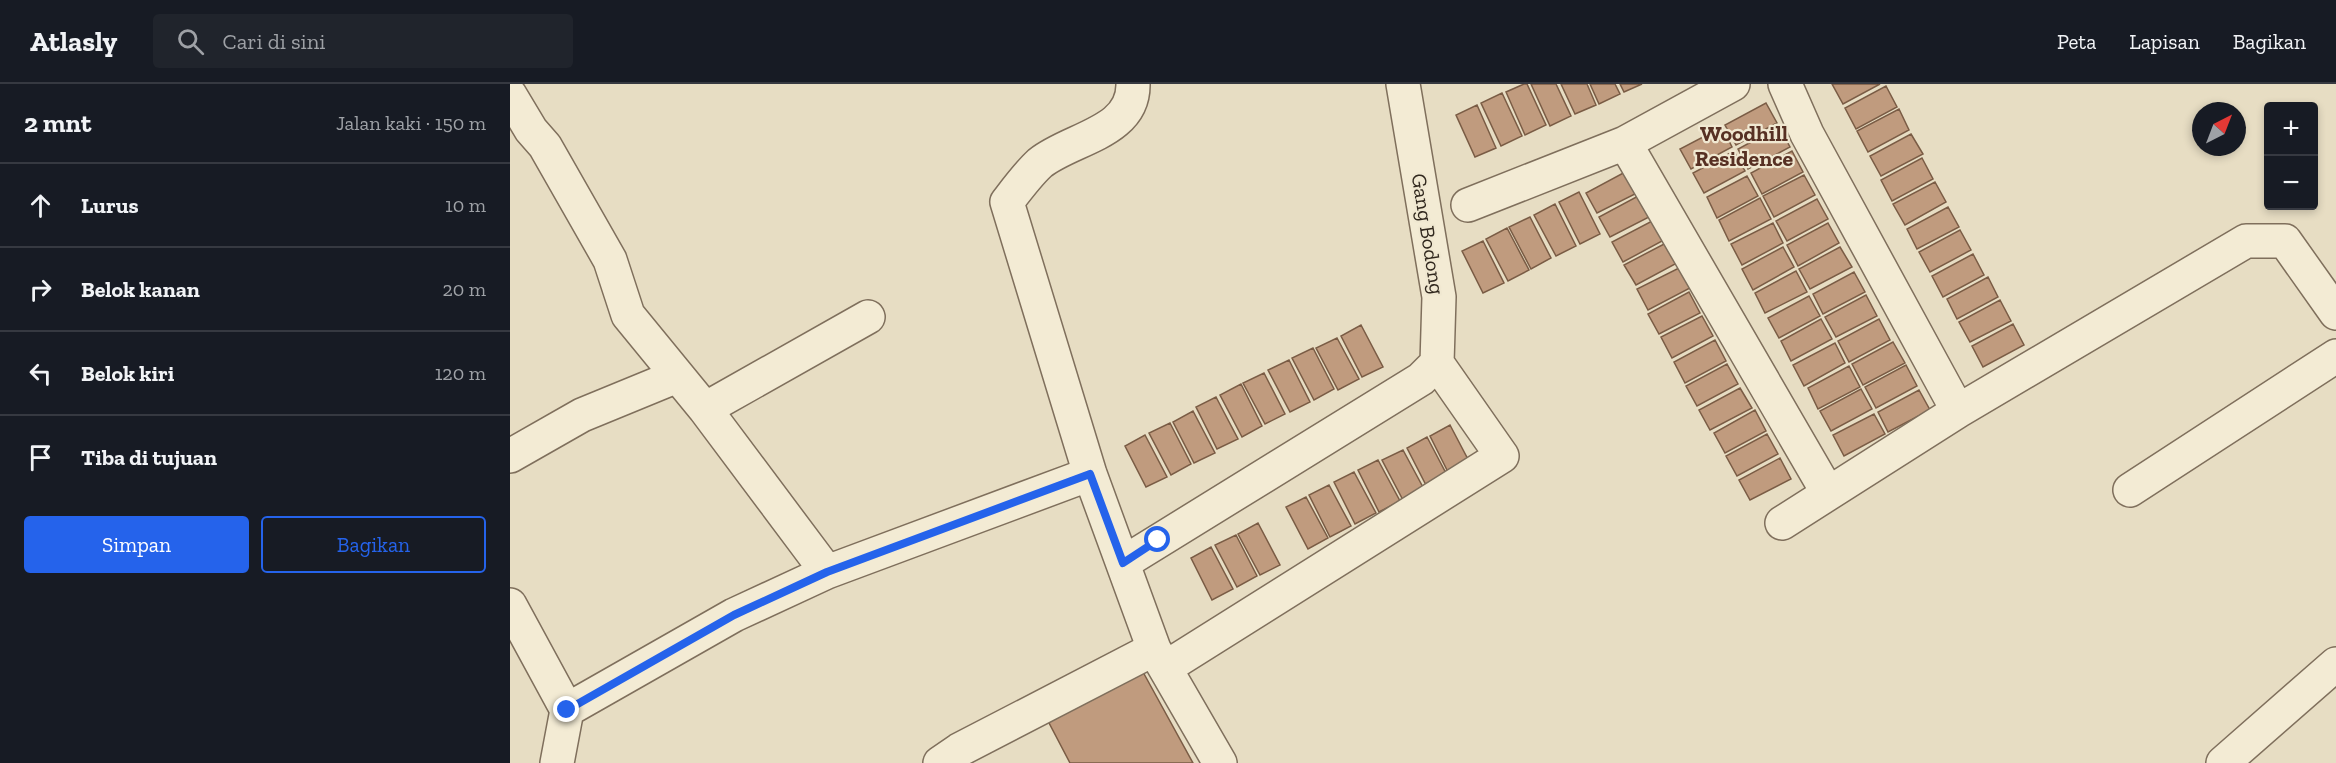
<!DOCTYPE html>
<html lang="id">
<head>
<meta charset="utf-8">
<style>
	:root { --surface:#171b24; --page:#20242c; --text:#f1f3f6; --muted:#9ea1a6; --line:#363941; --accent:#2563eb }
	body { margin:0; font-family:"Zilla Slab",serif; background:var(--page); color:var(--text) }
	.controls { position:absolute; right:18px; top:18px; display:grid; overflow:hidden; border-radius:6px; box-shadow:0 3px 9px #0003 }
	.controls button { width:54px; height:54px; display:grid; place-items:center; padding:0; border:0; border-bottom:2px solid var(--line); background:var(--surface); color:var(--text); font:30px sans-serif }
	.compass { position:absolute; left:1682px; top:18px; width:54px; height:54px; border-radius:50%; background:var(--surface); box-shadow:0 3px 9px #0003; rotate:42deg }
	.stop { position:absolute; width:18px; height:18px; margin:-14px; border:4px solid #2563eb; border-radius:50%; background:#fff }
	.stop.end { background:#2563eb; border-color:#fff; box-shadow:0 2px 6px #0008 }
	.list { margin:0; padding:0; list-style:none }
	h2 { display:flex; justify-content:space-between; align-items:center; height:78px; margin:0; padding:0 24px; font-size:26px }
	h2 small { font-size:20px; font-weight:400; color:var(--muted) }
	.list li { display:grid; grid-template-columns:39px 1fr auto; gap:18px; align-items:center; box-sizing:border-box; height:84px; padding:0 24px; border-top:2px solid var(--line) }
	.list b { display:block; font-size:22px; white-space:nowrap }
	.list em { font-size:20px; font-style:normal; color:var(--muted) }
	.actions { display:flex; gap:12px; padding:18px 24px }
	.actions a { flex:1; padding:14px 0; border:2px solid var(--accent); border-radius:6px; text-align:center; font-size:21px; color:var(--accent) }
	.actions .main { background:var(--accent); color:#fff }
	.icon { flex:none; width:33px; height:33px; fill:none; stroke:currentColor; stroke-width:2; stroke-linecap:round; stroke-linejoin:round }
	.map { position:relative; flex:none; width:1826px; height:679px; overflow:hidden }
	header { display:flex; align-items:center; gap:36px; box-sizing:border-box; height:84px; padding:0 30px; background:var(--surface); border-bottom:2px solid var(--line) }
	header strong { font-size:28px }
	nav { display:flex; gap:33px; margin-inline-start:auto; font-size:21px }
	.search { width:420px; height:54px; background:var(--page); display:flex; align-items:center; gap:15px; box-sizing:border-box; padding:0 21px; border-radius:6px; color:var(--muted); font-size:22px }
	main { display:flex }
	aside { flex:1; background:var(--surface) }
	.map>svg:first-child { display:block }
	.building { fill:#c09b7e; stroke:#7a5c45; stroke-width:1.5 }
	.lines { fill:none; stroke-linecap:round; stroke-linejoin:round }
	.minor-casing { stroke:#7f6f5c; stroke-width:36 }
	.minor { stroke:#f3ebd4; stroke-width:33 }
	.route { stroke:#2563eb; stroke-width:8 }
	.labels { text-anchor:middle; stroke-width:4.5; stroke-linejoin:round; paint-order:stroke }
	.street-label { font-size:21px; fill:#31281e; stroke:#f0e8d1 }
	.neighbourhood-label { font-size:22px; font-weight:bold; fill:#573023; stroke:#f0e8d1 }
</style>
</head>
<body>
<header>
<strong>Atlasly</strong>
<div class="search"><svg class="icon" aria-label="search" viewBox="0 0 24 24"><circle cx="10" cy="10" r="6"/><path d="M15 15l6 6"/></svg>Cari di sini</div>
<nav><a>Peta</a><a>Lapisan</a><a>Bagikan</a></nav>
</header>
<main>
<aside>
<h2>2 mnt<small>Jalan kaki · 150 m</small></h2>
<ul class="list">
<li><svg class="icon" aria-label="ahead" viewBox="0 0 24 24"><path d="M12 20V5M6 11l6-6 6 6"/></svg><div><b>Lurus</b></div><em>10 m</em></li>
<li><svg class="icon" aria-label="right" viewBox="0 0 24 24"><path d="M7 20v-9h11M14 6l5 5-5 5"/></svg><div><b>Belok kanan</b></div><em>20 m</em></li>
<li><svg class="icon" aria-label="left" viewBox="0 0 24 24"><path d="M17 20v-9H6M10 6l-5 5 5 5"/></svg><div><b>Belok kiri</b></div><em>120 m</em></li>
<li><svg class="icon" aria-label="arrive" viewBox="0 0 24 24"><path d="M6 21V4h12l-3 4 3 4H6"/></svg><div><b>Tiba di tujuan</b></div></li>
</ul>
<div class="actions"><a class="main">Simpan</a><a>Bagikan</a></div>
</aside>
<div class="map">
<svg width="1826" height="679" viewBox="0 0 1826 679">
	<rect width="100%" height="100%" fill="#e7ddc3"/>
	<!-- building -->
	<path class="building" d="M1014,0H1017L1036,41L1015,51L996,8Z
		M1021,0H1046L1061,32L1040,42Z
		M1051,0H1077L1086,21L1065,30Z
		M1080,0H1105L1110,10L1089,20Z
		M1110,0H1132L1114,8Z
		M1322,0H1370L1333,20Z
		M1376,2L1387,23L1346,45L1335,24Z
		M992,9L1012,52L991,62L971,19Z
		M1256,19L1267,39L1226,61L1215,41Z
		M967,21L986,64L965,73L946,31Z
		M1389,25L1399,46L1358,68L1347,47Z
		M1212,43L1222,63L1181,85L1170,65Z
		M1269,43L1280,63L1238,85L1228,65Z
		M1401,50L1413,70L1371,92L1360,72Z
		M1224,67L1235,87L1194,109L1183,89Z
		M1282,67L1293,88L1252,110L1241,89Z
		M1412,74L1423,95L1382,117L1371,96Z
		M1117,87L1129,108L1087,129L1076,109Z
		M1294,91L1305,111L1264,133L1253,112Z
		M1237,92L1248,112L1207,134L1197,113Z
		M1425,98L1436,118L1395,141L1383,120Z
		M1069,108L1090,150L1070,160L1049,118Z
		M1130,111L1141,132L1100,153L1089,133Z
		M1250,114L1261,135L1219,157L1209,136Z
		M1307,115L1318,135L1277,157L1266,137Z
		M1045,120L1066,162L1046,172L1024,131Z
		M1438,123L1449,143L1407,165L1397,145Z
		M1020,133L1041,174L1021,185L999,143Z
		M1144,136L1154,156L1113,178L1102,158Z
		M1263,139L1273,159L1232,181L1221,160Z
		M1318,139L1329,159L1288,182L1277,161Z
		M997,144L1019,186L998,197L976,155Z
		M1450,146L1461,166L1420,188L1409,168Z
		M973,157L994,199L973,209L952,167Z
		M1156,159L1167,179L1126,201L1114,181Z
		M1273,163L1284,183L1243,206L1232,185Z
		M1330,163L1342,183L1300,205L1289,185Z
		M1463,170L1474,191L1433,213L1422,192Z
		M1169,184L1180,204L1138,226L1127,205Z
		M1286,187L1297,208L1255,229L1245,209Z
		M1344,188L1355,208L1313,230L1303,210Z
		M1478,193L1488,213L1447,235L1437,215Z
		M1179,208L1190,229L1149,250L1138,230Z
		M1356,211L1367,232L1326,253L1315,233Z
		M1299,212L1310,232L1269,254L1258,234Z
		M1490,216L1501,237L1460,258L1449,238Z
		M1192,232L1203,252L1162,274L1151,253Z
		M1311,235L1322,255L1281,277L1271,257Z
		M1369,235L1380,256L1339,278L1328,257Z
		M1503,240L1514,261L1473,283L1462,262Z
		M851,241L873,283L852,293L831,252Z
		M827,254L849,295L828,306L806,264Z
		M1205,256L1216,277L1175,299L1164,278Z
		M1383,258L1395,279L1353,301L1342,280Z
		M1325,259L1335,279L1294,302L1283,281Z
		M803,264L824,305L804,316L782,274Z
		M779,276L800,318L780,328L758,286Z
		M1217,280L1228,300L1187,322L1176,302Z
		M1396,281L1407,302L1366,324L1355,303Z
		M1339,282L1350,303L1308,325L1298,304Z
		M754,289L775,330L755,340L733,299Z
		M731,300L752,342L732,353L710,311Z
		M1230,304L1242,324L1200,346L1189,326Z
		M1351,305L1362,325L1321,347L1310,327Z
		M1409,306L1420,326L1378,348L1368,328Z
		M706,313L728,355L707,365L686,323Z
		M1245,326L1256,347L1215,369L1204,349Z
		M683,327L705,369L684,379L663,338Z
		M1364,330L1375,350L1334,372L1323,351Z
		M660,339L681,380L661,391L639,349Z
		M940,341L962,383L941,394L920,352Z
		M1257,350L1268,370L1227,392L1216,372Z
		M635,351L657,393L636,403L615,362Z
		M917,353L939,395L918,405L897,364Z
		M893,366L915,407L894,418L872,376Z
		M1270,374L1281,395L1240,416L1229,396Z
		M868,376L890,417L869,428L848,386Z
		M844,388L866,429L845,440L824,398Z
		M819,401L841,442L820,453L799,411Z
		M796,413L818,454L798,465L776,423Z
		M748,439L770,481L750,491L728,450Z
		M726,451L747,492L727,503L705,461Z
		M701,463L723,505L702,516L681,474Z
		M633,588L683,679H560L537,635Z"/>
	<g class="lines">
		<!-- minor casing -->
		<g class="minor-casing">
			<path id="minor" d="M623,0C624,49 561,54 530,79C518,90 507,105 497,118L580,390L644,565L710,679
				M1275,0L1297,50L1448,327
				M0,11L21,46L35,62L100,176L118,231L195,325L317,488
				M1115,59L1318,409
				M958,121L1115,59L1223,0
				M195,325L358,233
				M0,372L72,331L167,292
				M1620,406L1826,272
				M1272,439L1448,327L1736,157H1775L1826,229
				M613,479L911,295L927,279L929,213L893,0
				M0,521L57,626L47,679
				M655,584L992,372L927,279
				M57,626L224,531L317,488L580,390
				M430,679L449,666L644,565
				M1713,679L1826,580"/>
		</g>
		<!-- minor -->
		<use href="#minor" class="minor"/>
	</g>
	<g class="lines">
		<!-- route -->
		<path class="route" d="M57,626L224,531L317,488L580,390L613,479L648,456"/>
	</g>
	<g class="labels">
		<!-- street labels -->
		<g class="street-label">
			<text transform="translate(918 150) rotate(81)" y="7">Gang Bodong</text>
		</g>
		<!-- neighbourhood labels -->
		<g class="neighbourhood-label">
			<text x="1234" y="57">Woodhill<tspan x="1234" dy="25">Residence</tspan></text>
		</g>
	</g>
</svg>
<div class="controls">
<button>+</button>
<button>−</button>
</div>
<svg class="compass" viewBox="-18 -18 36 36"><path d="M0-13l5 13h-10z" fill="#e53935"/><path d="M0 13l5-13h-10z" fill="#9ea1a6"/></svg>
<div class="stop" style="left:648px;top:456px"></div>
<div class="stop end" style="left:57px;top:626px"></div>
</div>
</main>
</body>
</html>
